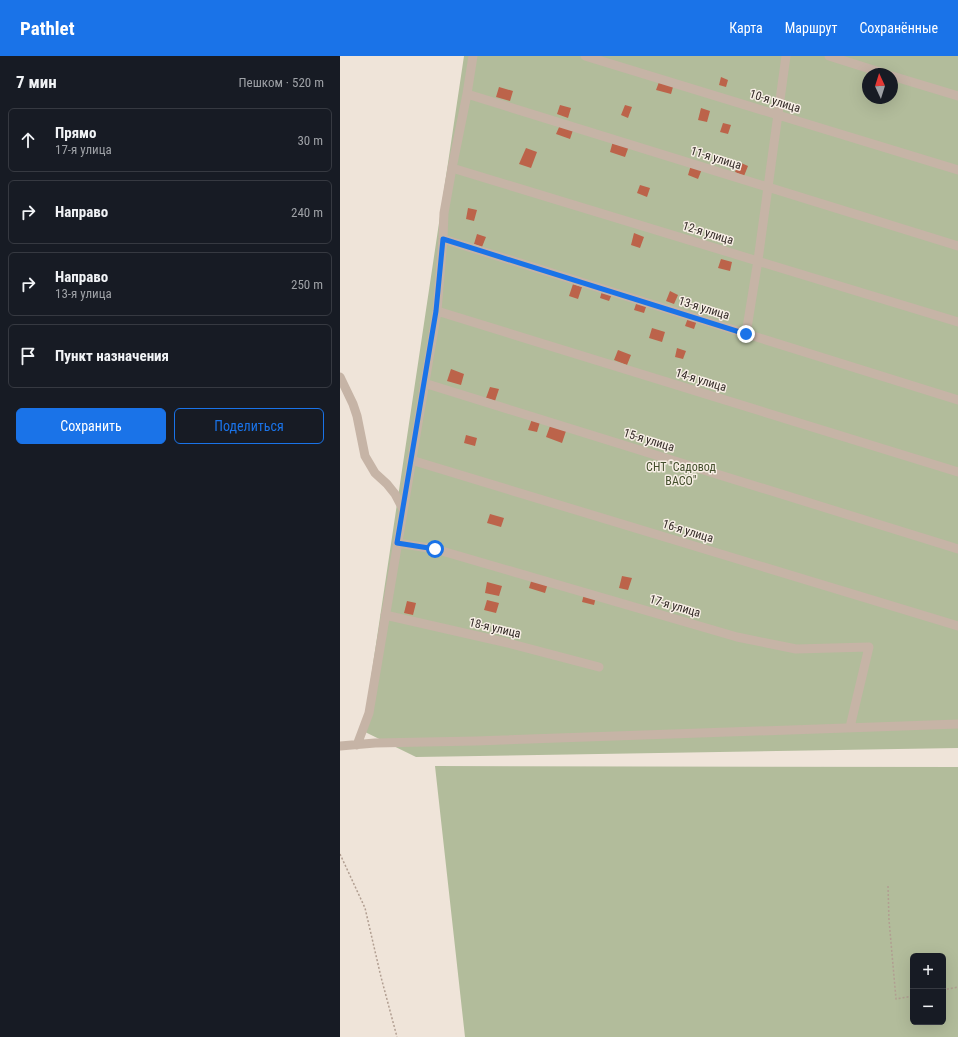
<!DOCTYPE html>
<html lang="ru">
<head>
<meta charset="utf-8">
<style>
	:root { --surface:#171b24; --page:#20242c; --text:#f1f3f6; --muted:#9ea1a6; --line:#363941; --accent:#1a73e8 }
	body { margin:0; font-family:"Roboto Condensed",sans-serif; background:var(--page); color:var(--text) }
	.controls { position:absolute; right:12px; bottom:12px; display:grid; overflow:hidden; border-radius:6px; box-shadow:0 4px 16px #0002 }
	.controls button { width:36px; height:36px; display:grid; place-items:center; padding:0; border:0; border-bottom:1px solid var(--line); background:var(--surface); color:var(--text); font:20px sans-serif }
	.compass { position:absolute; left:522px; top:12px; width:36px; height:36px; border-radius:50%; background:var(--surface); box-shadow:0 4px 16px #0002; rotate:356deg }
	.stop { position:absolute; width:12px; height:12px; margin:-9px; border:3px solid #1a73e8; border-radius:50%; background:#fff }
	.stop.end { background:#1a73e8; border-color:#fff; box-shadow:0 1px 4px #0008 }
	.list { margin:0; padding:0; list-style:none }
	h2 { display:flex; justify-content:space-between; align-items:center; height:52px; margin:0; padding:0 16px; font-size:17px }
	h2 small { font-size:13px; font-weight:400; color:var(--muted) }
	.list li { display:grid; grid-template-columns:26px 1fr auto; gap:12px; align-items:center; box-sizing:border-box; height:64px; margin:0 8px 8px; padding:0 8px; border:1px solid var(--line); border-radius:6px }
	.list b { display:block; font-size:15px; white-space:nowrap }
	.list p { margin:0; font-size:13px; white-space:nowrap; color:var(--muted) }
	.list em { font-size:13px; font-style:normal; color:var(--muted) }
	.actions { display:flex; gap:8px; padding:12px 16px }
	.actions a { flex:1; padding:9px 0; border:1px solid var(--accent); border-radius:6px; text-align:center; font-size:14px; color:var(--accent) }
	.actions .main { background:var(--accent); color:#fff }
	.icon { flex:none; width:22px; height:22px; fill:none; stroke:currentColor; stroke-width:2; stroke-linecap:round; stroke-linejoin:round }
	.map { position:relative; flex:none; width:618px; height:981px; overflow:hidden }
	header { display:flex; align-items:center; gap:24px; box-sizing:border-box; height:56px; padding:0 20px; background:var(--accent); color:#fff }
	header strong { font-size:19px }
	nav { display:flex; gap:22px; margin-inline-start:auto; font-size:14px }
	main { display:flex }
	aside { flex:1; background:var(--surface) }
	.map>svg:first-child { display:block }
	.green { fill:#b2bc9b; fill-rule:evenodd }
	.building { fill:#bc634a }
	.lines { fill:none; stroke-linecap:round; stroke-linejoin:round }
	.path { stroke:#b19e91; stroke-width:1.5; stroke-dasharray:2 2; stroke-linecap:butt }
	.minor { stroke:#c6b4a6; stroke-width:9 }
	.route { stroke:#1a73e8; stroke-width:5 }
	.labels { text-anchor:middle; stroke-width:3; stroke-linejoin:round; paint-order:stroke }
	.street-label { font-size:12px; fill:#332a27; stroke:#f7eee5 }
	.park-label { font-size:12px; fill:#434f2c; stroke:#f7eee5 }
</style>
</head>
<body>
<header>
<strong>Pathlet</strong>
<nav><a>Карта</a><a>Маршрут</a><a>Сохранённые</a></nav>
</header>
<main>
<aside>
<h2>7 мин<small>Пешком · 520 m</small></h2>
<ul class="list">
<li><svg class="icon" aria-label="ahead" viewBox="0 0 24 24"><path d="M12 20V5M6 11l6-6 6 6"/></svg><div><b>Прямо</b><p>17-я улица</p></div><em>30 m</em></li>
<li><svg class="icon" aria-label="right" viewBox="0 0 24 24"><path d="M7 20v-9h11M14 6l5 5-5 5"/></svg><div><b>Направо</b></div><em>240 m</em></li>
<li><svg class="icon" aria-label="right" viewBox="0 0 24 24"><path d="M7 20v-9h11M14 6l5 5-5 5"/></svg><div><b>Направо</b><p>13-я улица</p></div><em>250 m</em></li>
<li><svg class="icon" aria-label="arrive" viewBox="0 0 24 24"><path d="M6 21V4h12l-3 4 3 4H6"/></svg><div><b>Пункт назначения</b></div></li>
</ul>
<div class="actions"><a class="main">Сохранить</a><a>Поделиться</a></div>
</aside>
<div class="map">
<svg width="618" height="981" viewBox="0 0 618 981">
	<rect width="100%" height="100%" fill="#efe4d9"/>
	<!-- green -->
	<path class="green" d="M124,0H618V692L76,701L23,675ZM528,18H552V42H528Z
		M95,710L618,711V981H125ZM573,900H603V966H573Z"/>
	<!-- building -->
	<path class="building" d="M381,21L388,24L386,31L379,29Z
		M319,26L333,31L331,38L316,34Z
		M159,31L173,35L170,45L156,41Z
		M220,49L231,52L228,62L217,58Z
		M285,49L292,51L288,62L281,59Z
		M361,52L370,55L367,66L358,64Z
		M383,67L391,69L388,78L380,76Z
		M220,69L233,74L230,83L216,78Z
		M273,85L289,90L285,101L270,96Z
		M186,92L197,96L191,112L179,108Z
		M399,106L408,110L404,120L395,116Z
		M351,109L362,113L358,123L348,119Z
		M300,129L310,132L307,141L297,137Z
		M128,152L137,154L134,165L126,163Z
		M294,177L304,181L300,192L291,189Z
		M137,178L146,181L142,191L134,188Z
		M381,203L392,206L390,215L378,212Z
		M233,228L242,231L238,243L229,240Z
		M262,235L272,238L269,245L260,242Z
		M330,235L338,239L334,248L326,245Z
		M297,245L307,248L304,257L294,254Z
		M348,262L357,264L354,273L345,270Z
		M312,272L325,276L322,286L309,282Z
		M337,292L346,295L343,303L335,301Z
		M278,294L291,299L287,309L274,304Z
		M111,313L124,318L121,329L107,325Z
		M150,331L159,333L155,345L146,342Z
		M192,363L200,366L197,376L188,374Z
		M210,370L226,375L222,387L206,381Z
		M126,379L137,382L135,390L124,387Z
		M150,458L164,462L161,471L147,467Z
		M282,520L292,522L288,534L279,532Z
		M192,522L208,527L205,537L189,532Z
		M147,526L162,530L159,540L145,537Z
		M244,538L256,541L254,549L242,546Z
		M147,544L159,547L156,557L144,554Z
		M67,545L76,547L73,559L64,557Z"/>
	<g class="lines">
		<!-- path -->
		<path class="path" d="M0,798L25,852L41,921L57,981
			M548,830L549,864L556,943L573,940
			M603,934L618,931"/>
		<!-- minor -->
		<path class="minor" d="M245,0L618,114
			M489,0L546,18
			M552,20L618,40
			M127,38L618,190
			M112,112L618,266
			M103,183L618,344
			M97,255L618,416
			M406,278L418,204L446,0
			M0,321L13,348L17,360L25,400L35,417L47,428L55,438L63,453
			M84,327L618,493
			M71,404L618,570
			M57,487L95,493L397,581L456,593L529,591L510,671
			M45,559L168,587L259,611
			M17,689L29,657L97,255L103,183L104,157L112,112L127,38L133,0
			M0,690L35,687L136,685L618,668"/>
	</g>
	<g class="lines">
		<!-- route -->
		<path class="route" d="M95,493L57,487L96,255L103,183L406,278"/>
	</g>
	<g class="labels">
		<!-- street labels -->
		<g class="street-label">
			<text transform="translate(435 45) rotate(17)" y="4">10-я улица</text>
			<text transform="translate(376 102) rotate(17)" y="4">11-я улица</text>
			<text transform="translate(368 177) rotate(17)" y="4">12-я улица</text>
			<text transform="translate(364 252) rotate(17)" y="4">13-я улица</text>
			<text transform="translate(361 324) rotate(17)" y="4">14-я улица</text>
			<text transform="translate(309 384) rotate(17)" y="4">15-я улица</text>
			<text transform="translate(348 475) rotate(17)" y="4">16-я улица</text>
			<text transform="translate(335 550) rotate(16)" y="4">17-я улица</text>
			<text transform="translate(155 572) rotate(13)" y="4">18-я улица</text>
		</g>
		<!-- park labels -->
		<g class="park-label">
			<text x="341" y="415">СНТ "Садовод<tspan x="341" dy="14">ВАСО"</tspan></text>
		</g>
	</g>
</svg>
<div class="controls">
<button>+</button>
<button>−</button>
</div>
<svg class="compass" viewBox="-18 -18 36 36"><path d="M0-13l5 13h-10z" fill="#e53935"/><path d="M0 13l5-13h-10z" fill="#9ea1a6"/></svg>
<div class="stop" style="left:95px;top:493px"></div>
<div class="stop end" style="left:406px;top:278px"></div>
</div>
</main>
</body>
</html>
